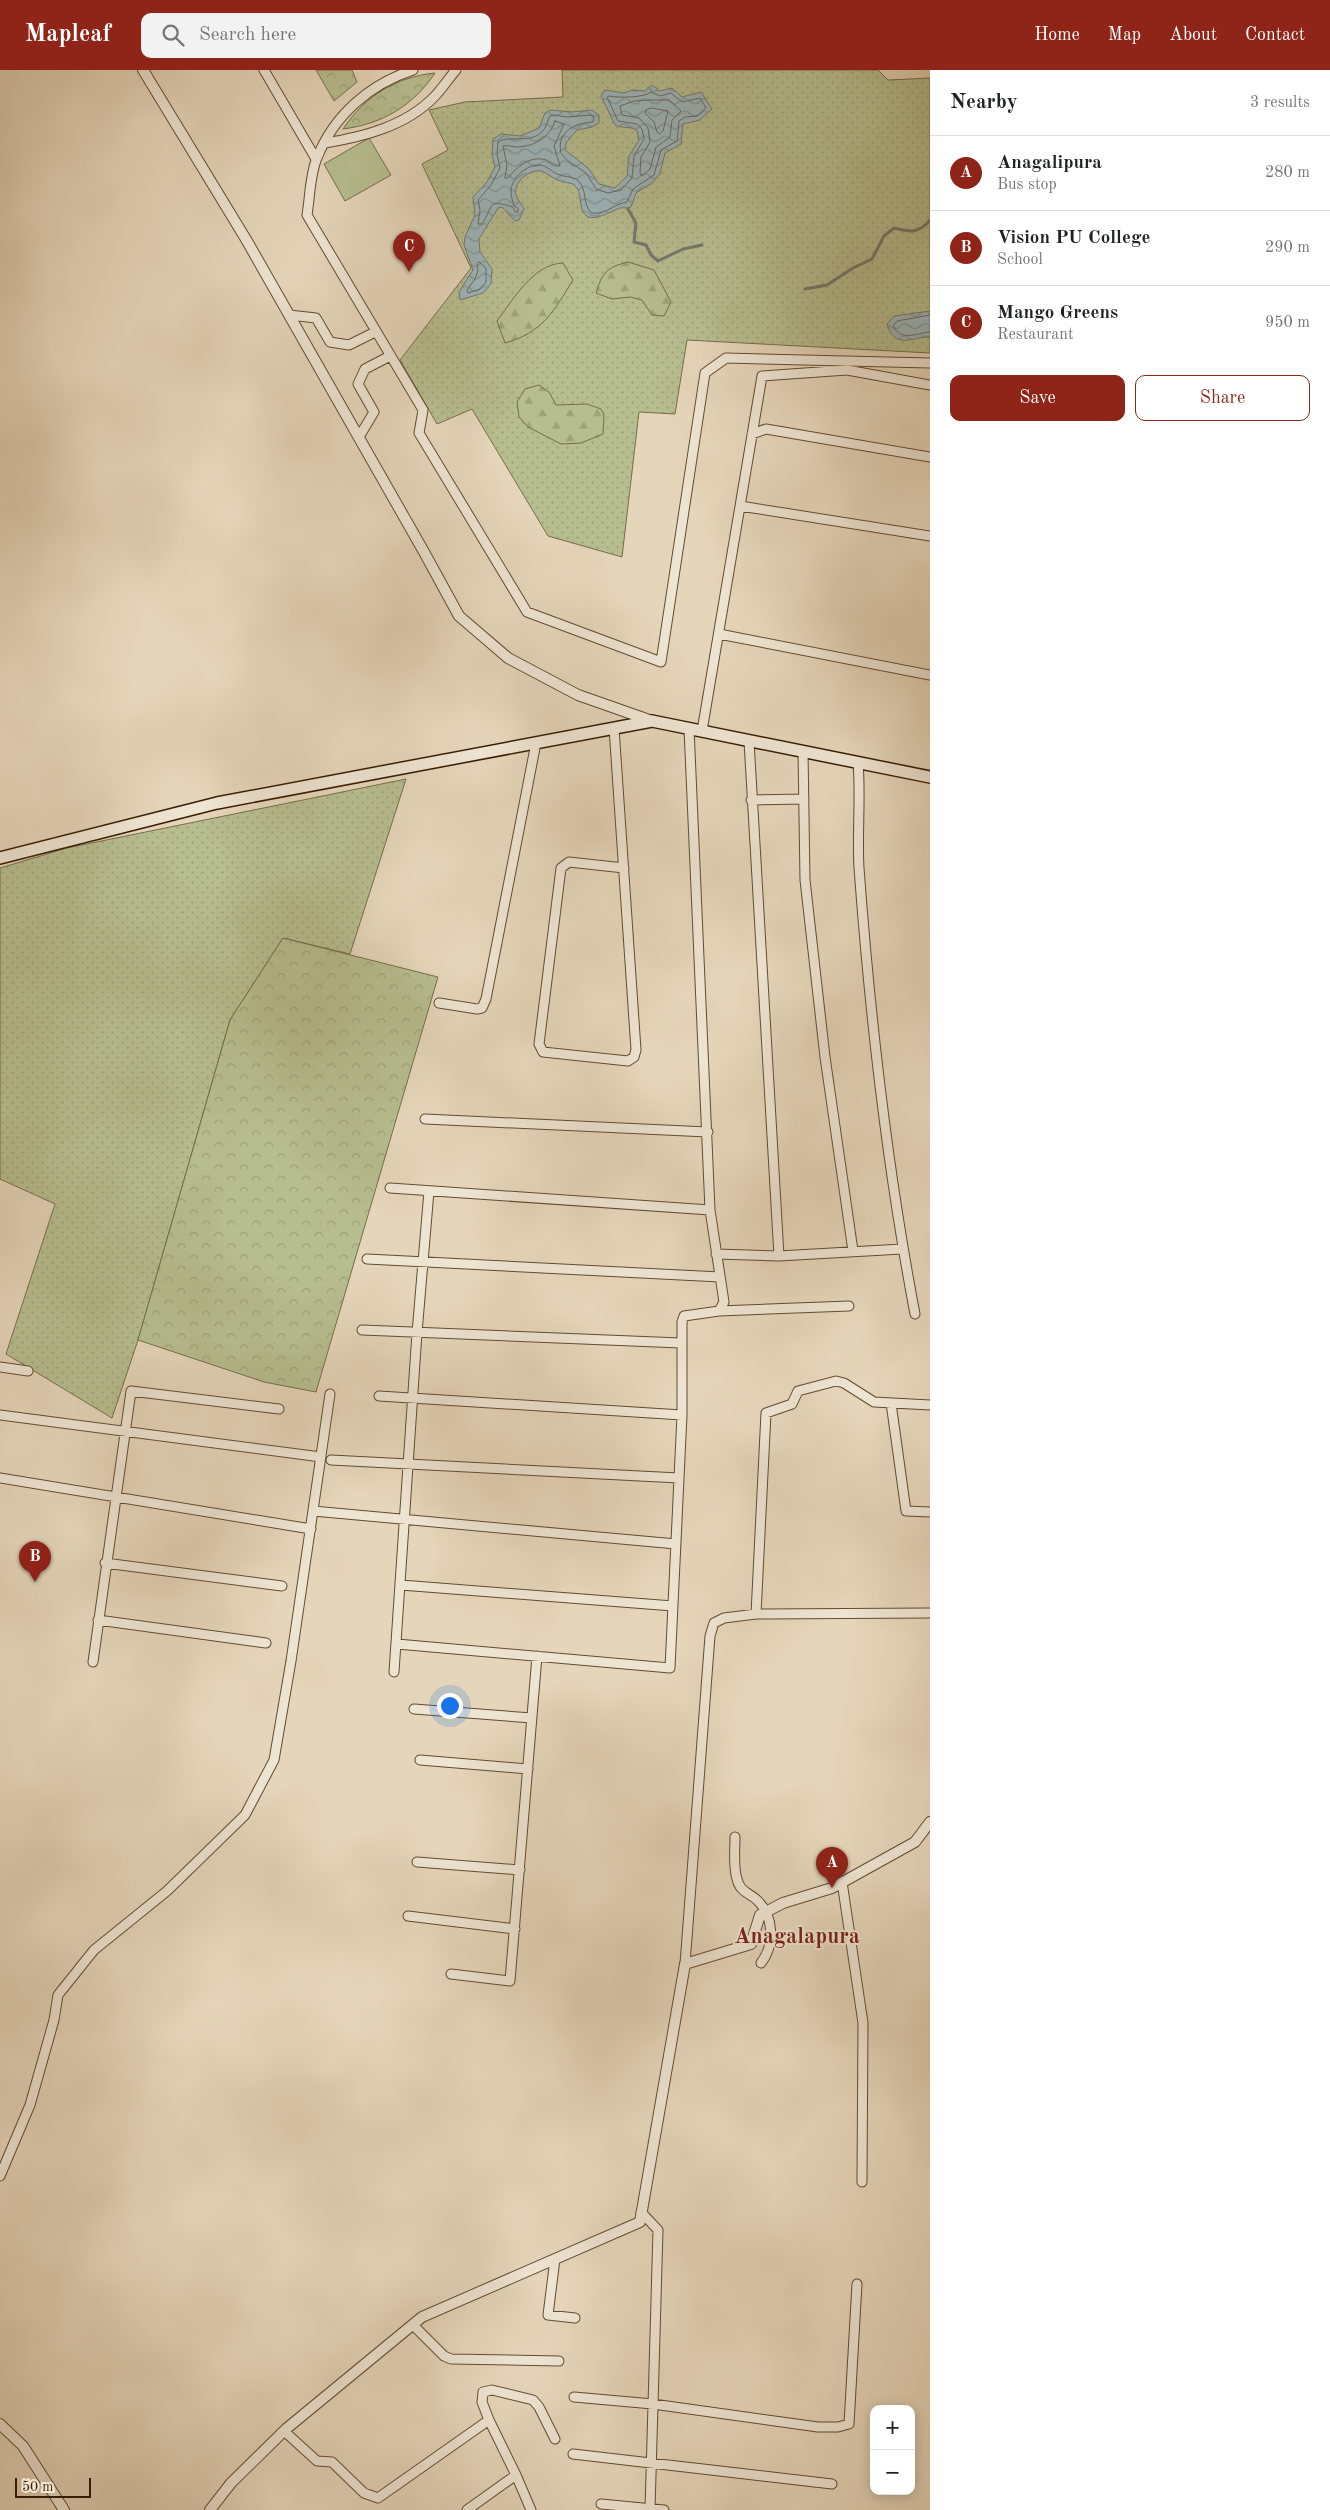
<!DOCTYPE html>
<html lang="en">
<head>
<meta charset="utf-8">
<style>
	:root { --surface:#fff; --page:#f2f2f2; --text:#202124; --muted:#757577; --line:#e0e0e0; --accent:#8f2418 }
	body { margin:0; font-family:"Old Standard TT",serif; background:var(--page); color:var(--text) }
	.controls { position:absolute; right:15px; bottom:15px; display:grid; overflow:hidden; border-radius:10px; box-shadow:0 2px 12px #0003 }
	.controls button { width:45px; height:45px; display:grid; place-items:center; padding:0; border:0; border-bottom:1px solid var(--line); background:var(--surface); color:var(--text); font:25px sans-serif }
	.scale { position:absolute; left:15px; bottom:12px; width:76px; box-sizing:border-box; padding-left:5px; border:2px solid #381d02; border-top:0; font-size:14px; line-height:18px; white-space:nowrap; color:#381d02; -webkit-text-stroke:4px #eee4d2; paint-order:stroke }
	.you { position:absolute; left:449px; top:1635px; width:18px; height:18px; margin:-12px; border:4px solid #fff; border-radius:50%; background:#1a73e8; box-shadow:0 0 0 8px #1a73e833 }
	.badge { display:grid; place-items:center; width:32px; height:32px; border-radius:50%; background:var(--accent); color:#fff; font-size:16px; font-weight:700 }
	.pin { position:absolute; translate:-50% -41px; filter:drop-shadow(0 1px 2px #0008) }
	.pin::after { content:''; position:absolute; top:26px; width:18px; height:15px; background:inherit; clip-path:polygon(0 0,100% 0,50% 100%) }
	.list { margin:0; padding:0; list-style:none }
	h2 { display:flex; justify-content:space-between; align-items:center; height:65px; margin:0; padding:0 20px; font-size:21px }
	h2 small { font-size:16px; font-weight:400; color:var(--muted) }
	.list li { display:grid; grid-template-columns:32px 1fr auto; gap:15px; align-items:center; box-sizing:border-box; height:75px; padding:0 20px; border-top:1px solid var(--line) }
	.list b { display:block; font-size:19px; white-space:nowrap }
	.list p { margin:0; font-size:16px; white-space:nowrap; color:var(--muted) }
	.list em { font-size:16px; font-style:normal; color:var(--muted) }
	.actions { display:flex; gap:10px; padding:15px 20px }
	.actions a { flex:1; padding:11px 0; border:1px solid var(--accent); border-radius:10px; text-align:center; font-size:18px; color:var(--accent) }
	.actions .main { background:var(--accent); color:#fff }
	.icon { flex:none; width:28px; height:28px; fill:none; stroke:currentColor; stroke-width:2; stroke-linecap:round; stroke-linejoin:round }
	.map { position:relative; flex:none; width:930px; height:2440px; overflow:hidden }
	header { display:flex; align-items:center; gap:30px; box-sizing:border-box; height:70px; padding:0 25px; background:var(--accent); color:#fff }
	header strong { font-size:24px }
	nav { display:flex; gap:28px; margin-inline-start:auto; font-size:18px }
	.search { width:350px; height:45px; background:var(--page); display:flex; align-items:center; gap:12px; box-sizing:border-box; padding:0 18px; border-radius:10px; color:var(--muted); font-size:19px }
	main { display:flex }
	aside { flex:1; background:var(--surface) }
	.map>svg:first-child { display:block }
	.grass { fill:url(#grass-dots); stroke:#776d48 }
	.forest { fill:url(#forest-firs); stroke:#776d48 }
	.park { fill:url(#park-crowns); stroke:#776d48 }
	.pitch { fill:#b6bd8f; stroke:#776d48 }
	.water { fill:url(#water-waves); stroke:#747871 }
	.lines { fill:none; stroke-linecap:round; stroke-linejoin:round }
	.shore { stroke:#6a695e; stroke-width:1 }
	.stream { stroke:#747871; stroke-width:3 }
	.minor-casing { stroke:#634b30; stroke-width:11 }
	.tertiary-casing { stroke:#634b30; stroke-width:12 }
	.secondary-casing { stroke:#381d02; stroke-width:14 }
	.minor { stroke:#eee4d2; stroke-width:9 }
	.tertiary { stroke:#eee4d2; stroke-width:10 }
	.secondary { stroke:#eee4d2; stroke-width:11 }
	.labels { text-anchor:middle; stroke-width:4; stroke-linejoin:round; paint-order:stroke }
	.quarter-label { font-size:22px; font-weight:bold; fill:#7a1f14; stroke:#eee4d2 }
</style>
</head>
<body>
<header>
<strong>Mapleaf</strong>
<div class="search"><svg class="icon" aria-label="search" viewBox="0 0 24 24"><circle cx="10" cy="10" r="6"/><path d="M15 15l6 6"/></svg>Search here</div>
<nav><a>Home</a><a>Map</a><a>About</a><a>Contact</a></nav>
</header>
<main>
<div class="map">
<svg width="930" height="2440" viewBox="0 0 930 2440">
	<defs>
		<pattern id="grass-dots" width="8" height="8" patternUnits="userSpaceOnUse" patternTransform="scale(1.25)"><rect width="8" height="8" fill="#b6bd8f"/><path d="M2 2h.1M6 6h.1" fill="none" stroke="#9da27a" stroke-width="1.8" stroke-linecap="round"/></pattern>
		<pattern id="forest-firs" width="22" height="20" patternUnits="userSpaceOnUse" patternTransform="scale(1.25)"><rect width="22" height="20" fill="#b6bd8f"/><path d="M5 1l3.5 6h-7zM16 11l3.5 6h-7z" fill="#9da27a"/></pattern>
		<pattern id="park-crowns" width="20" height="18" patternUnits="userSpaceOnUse" patternTransform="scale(1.25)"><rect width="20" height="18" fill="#b6bd8f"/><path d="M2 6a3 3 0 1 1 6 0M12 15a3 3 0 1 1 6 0" fill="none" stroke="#9da27a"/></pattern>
		<pattern id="water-waves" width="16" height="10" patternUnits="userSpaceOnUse" patternTransform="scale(1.25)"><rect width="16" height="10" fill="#9cb5bb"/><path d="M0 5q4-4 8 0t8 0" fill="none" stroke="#809396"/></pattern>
	</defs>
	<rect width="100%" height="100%" fill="#e5d5ba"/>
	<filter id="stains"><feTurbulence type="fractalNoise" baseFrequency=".004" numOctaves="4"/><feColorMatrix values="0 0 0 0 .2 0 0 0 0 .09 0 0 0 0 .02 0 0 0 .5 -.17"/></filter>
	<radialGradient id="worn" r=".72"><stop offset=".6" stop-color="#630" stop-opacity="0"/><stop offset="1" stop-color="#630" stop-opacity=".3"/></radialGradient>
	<!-- grass -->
	<path class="grass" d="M562,0H878L888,10L930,8V283L687,270L675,344L639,342L622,487L548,466L472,339L437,354L400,290L471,198L422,94L448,80L429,40L465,32L563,27Z
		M406,709L350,884L283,868L230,950L138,1270L112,1348L6,1284L55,1134L0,1109V798L67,778Z"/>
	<!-- forest -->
	<path class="forest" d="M628,192L654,200L671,232L664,246L652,245L642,230L630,227L612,229L596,223C602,203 607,197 628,192Z
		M563,193L573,210C554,241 542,263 505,273L497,251C513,230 533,194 563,193Z
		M539,315L549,322L556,335L587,334L601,339L604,345L603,364L581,373L561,374L528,357L519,347L517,332L525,319Z"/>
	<!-- park -->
	<path class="park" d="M316,0H352L357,12L334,31Z
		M435,3C413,36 382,54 343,59C365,26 396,7 435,3Z
		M283,868L438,907L316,1322L264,1312L138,1270L230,950Z"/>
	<!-- pitch -->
	<path class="pitch" d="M369,68L391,105L345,131L324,94Z"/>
	<!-- water -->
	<path class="water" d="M652,15L660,21L672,18L682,27L701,22L712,39L700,50L683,54L681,74L665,83L660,104L652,113L636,123L631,137C627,139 624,137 620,138C608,142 585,159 581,135C579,126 581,121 573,114L557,110L542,101C529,99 513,112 516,125C517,130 522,134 524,139L519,150L515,151L502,137L498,138L479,169L480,182L492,199L491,214L483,223L460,230L459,222L473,200L464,175L465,167L475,145L473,127L487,112L495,97L492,85L493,69L501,64L520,66L539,58L545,43L551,40L572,42L592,40L599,45V53L592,57L577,60L566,73L565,80L589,99L599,114L615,118L627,106L629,86L639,70L637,61C630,55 622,59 615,55L601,26L605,20L624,23L632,20L645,21Z
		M930,241V267C911,267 895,280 887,254L894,246Z"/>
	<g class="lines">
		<!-- shore -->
		<path class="shore" d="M651,22L660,26L671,23L682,32L700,28L706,38L697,46L685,47L679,51L677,71L661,80L654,105L633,119L627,132C614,134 605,145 592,143C581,135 589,118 576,109C570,106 563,107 557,104C551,101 547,96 540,95C527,94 511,108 511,121C511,127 513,132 514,136L518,138V142H515L513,137C486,129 495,134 482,154H478L480,140L478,130L491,115L500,98L497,84L498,72C512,63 542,80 549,47L553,45L568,47L590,45L594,47L593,52C576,53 556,61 561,83L567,90L586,103L596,119L608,123L621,120L632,108L634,86L644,69L642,59L637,54L618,51L607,27L609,26C618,28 644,28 651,22Z
			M652,30H669L681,41L672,50L670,67L656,77L650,99L642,106L640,103L641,87L650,72L648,58L639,48L622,45L620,36L634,31Z
			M652,38L668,41L663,61L660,64L657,62L654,52L645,43L646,40Z
			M555,51L564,54L554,76L560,96C555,96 551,92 546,90C530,85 517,97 508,108H505L507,95L503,76C508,75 513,77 519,77C535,76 550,67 555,51Z
			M479,192L486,198V212L480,219L468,223L467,220L475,209L478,201L477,194Z
			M930,245L897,251L893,256C902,272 915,263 930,262"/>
		<!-- stream -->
		<path class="stream" d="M628,139L636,153L634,172L646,175L651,185L658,191L683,179L702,175
			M805,219L827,215L853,198L872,189L884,166L894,158C910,162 919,164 930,150"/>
		<!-- minor casing -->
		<g class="minor-casing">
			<path id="minor" d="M264,0L316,89
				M413,0C370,14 334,45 317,88C310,104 310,127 307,145L423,340L419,363L527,542L661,592L705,303L726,288L930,293
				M325,73C363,67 406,56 434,27C442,19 448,9 456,0
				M289,245L316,248L330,272L349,275L375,262
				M752,364L766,359L930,387
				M359,367L374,342L358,314L365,299L390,286
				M740,436L930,466
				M719,564L930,605
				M614,658L636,980L634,987L628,991L543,982L539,974L561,798L569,792L624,798
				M702,661L762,306L847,300L930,315
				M749,671L779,1186
				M803,681L805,810L825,987L853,1181
				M858,692C861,728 857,763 859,798C870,947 887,1097 915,1244
				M751,730L804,729
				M439,933L477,939L482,938L486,929L536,673
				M425,1049L708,1062
				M390,1118L710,1140
				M716,1184L779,1186L902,1179
				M367,1189L720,1207
				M719,1241L849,1236
				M362,1260L681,1273
				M0,1297L28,1301
				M379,1326L682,1345
				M891,1333L906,1441L930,1442
				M0,1345L321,1387
				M331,1390L679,1408
				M0,1408L311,1459
				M313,1441L676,1474
				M105,1493L282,1516
				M401,1515L673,1536
				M756,1544L766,1343L792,1334L798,1321L836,1311L844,1313L874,1332L930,1335
				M98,1550L266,1573
				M397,1574L670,1598L682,1345V1252L684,1246L719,1241L724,1232L710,1140L689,658
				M93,1592L131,1321L279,1339
				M394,1602L417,1263L429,1121
				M414,1639L532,1648
				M420,1690L528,1699
				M735,1767C735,1780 733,1796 737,1809C740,1822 748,1822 757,1830C774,1846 775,1875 761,1893
				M417,1792L520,1800
				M842,1812L863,1953L862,2112
				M408,1846L515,1859
				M685,1894L710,1566L714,1553L724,1548L756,1544L930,1543
				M451,1904L510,1911L537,1586
				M0,2106L30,2035L54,1950L58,1925L94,1880L167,1821L245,1745L274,1690L291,1591L330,1324
				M641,2142L658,2160L650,2440
				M555,2189L548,2245L575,2248
				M413,2255L444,2286L451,2289L559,2291
				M574,2327L653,2334L818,2357H838L849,2354L857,2214
				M489,2350L482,2332L483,2322L492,2320L533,2330L539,2337L555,2369
				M284,2361L317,2391L332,2392L364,2423L378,2428L489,2350L516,2405L531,2440
				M573,2384L832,2414
				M601,2434L664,2440
				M467,2440L516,2405"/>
		</g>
		<!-- tertiary casing -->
		<g class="tertiary-casing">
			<path id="tertiary" d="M143,0L247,171L424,482L459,546L508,588L578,625L652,651
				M0,2354L23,2376L64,2440
				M210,2440L231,2413L286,2359L422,2247L640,2152L685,1894L751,1874L760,1845L783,1833L832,1818L915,1772L930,1752"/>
		</g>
		<!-- secondary casing -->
		<g class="secondary-casing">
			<path id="secondary" d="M0,788L217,733L652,651L930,707"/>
		</g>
		<!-- minor -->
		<use href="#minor" class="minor"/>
		<!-- tertiary -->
		<use href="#tertiary" class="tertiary"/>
		<!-- secondary -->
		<use href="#secondary" class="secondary"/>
	</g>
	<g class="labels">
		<!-- quarter labels -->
		<g class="quarter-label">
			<text x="797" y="1873">Anagalapura</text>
		</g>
	</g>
	<rect width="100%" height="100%" filter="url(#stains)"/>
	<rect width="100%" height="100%" fill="url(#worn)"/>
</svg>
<div class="controls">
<button>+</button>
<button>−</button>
</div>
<div class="scale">50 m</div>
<div class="you"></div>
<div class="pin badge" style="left:832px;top:1818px">A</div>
<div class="pin badge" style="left:35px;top:1512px">B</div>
<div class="pin badge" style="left:409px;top:202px">C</div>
</div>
<aside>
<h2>Nearby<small>3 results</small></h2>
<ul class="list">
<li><span class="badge">A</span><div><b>Anagalipura</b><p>Bus stop</p></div><em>280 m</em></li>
<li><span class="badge">B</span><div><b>Vision PU College</b><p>School</p></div><em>290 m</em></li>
<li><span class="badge">C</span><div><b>Mango Greens</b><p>Restaurant</p></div><em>950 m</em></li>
</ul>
<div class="actions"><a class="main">Save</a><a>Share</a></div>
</aside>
</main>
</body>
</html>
